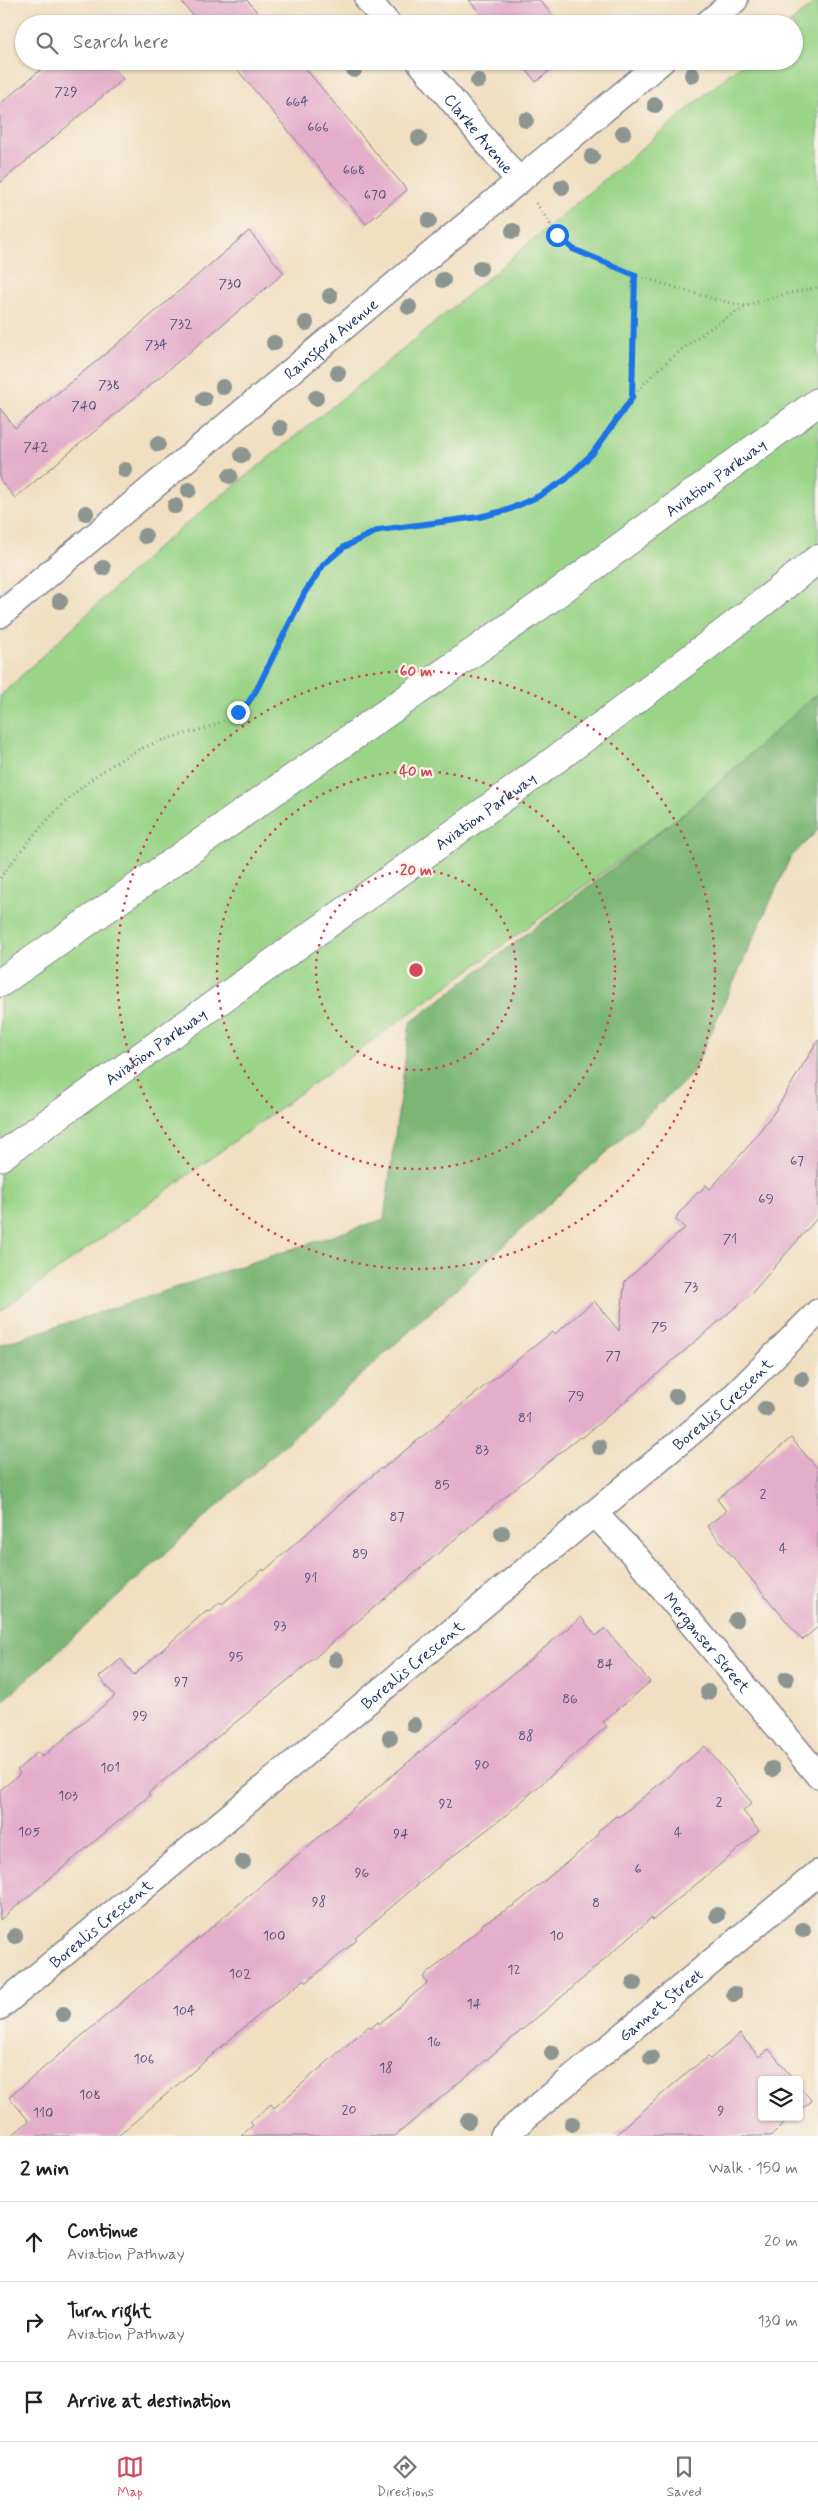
<!DOCTYPE html>
<html lang="en">
<head>
<meta charset="utf-8">
<style>
	:root { --surface:#fff; --page:#f2f2f2; --text:#202124; --muted:#757577; --line:#e0e0e0; --accent:#d1495b }
	body { margin:0; font-family:Mynerve,sans-serif; background:var(--page); color:var(--text) }
	.controls { position:absolute; right:15px; bottom:15px; display:grid; overflow:hidden; border-radius:5px; box-shadow:0 1px 4px #0004 }
	.controls button { width:45px; height:45px; display:grid; place-items:center; padding:0; border:0; border-bottom:1px solid var(--line); background:var(--surface); color:var(--text); font:25px sans-serif }
	.stop { position:absolute; width:15px; height:15px; margin:-11px; border:4px solid #1a73e8; border-radius:50%; background:#fff }
	.stop.end { background:#1a73e8; border-color:#fff; box-shadow:0 1px 5px #0008 }
	.list { margin:0; padding:0; list-style:none }
	h2 { display:flex; justify-content:space-between; align-items:center; height:65px; margin:0; padding:0 20px; font-size:21px }
	h2 small { font-size:16px; font-weight:400; color:var(--muted) }
	.list li { display:grid; grid-template-columns:32px 1fr auto; gap:15px; align-items:center; box-sizing:border-box; height:80px; padding:0 20px; border-top:1px solid var(--line) }
	.list b { display:block; font-size:19px; white-space:nowrap }
	.list p { margin:0; font-size:16px; white-space:nowrap; color:var(--muted) }
	.list em { font-size:16px; font-style:normal; color:var(--muted) }
	.icon { flex:none; width:28px; height:28px; fill:none; stroke:currentColor; stroke-width:2; stroke-linecap:round; stroke-linejoin:round }
	.map { position:relative; flex:none; width:818px; height:2136px; overflow:hidden }
	.search { position:absolute; background:var(--surface); box-shadow:0 1px 4px #0004; left:15px; right:15px; top:15px; height:55px; display:flex; align-items:center; gap:12px; box-sizing:border-box; padding:0 18px; border-radius:28px; color:var(--muted); font-size:19px }
	.sheet { height:305px; background:var(--surface) }
	nav { display:flex; justify-content:space-around; align-items:center; box-sizing:border-box; height:70px; border-top:1px solid var(--line); background:var(--surface); font-size:14px; color:var(--muted) }
	nav a { display:grid; justify-items:center; gap:2px }
	nav .on { color:var(--accent) }
	.map>svg:first-child { display:block }
	.green { fill:#9ad487; stroke:#5a8272 }
	.forest { fill:#7bb674; stroke:#4b7269 }
	.building { fill:#e4aecb }
	.lines { fill:none; stroke-linecap:round; stroke-linejoin:round }
	.street-casing { stroke:#868790; stroke-width:28 }
	.primary-casing { stroke:#868790; stroke-width:30 }
	.path { stroke:#868790; stroke-width:3; stroke-dasharray:1 4; stroke-linecap:butt }
	.street { stroke:#fff; stroke-width:25 }
	.primary { stroke:#fff; stroke-width:28 }
	.tree { fill:#8d9590 }
	.route { stroke:#1a73e8; stroke-width:6 }
	.ring { fill:none; stroke:#d1495b; stroke-width:2.5; stroke-dasharray:2.5 5 }
	.labels { text-anchor:middle; stroke-width:4.5; stroke-linejoin:round; paint-order:stroke }
	.number-label { font-size:14px; fill:#4d4f79 }
	.street-label { font-size:16px; fill:#1b2f5e; stroke:#f7f3e8 }
	.centre { fill:#d1495b; stroke:#f7f3e8; stroke-width:2.5 }
	.ring-label { font-size:15px; text-anchor:middle; font-weight:bold; fill:#d1495b; stroke:#f7f3e8; stroke-width:4.5; stroke-linejoin:round; paint-order:stroke }
</style>
</head>
<body>
<div class="map">
<svg width="818" height="2136" viewBox="0 0 818 2136">
	<rect width="100%" height="100%" fill="#f7f3e8"/>
	<filter id="ink" filterUnits="userSpaceOnUse"><feTurbulence type="fractalNoise" baseFrequency=".02" numOctaves="2"/><feDisplacementMap in="SourceGraphic" scale="10" xChannelSelector="R" yChannelSelector="G"/><feConvolveMatrix kernelMatrix="1 2 1 2 8 2 1 2 1" color-interpolation-filters="sRGB"/></filter>
	<filter id="wash" filterUnits="userSpaceOnUse"><feTurbulence type="fractalNoise" baseFrequency=".0096" numOctaves="4" result="noise"/><feDisplacementMap in="SourceGraphic" scale="20" xChannelSelector="R" yChannelSelector="G"/><feGaussianBlur stdDeviation="1.12" result="paint"/><feColorMatrix in="noise" values="0 0 0 0 0 0 0 0 0 0 0 0 0 0 0 0 0 1.4 0 .05"/><feComposite in="paint" operator="in"/></filter>
	<g filter="url(#wash)">
		<rect width="100%" height="100%" fill="#f1dfc1"/>
		<!-- green -->
		<path class="green" d="M818,0V693L683,814L0,1312V696L159,546L400,352L745,61H794V24H789Z"/>
		<!-- forest -->
		<path class="forest" d="M818,693V830L790,858L692,1074L0,1704V1345L384,1219L410,1023L683,814Z"/>
		<g id="blocks">
			<!-- building -->
			<path class="building" d="M180,0H247L267,24H200Z
				M469,0H539L560,24H489Z
				M51,61H108L123,79L0,183V104Z
				M230,61H299L407,190L366,224Z
				M519,61H561L536,82Z
				M249,231L284,273L15,498L0,480V408L15,428L127,336Z
				M818,1040V1217L751,1294L582,1438L580,1437L507,1495L293,1676L148,1793L150,1795L0,1920V1790L20,1774L17,1770L38,1752L42,1757L115,1696L99,1677L121,1659L134,1675L207,1610L210,1611L220,1602L222,1604L263,1569L264,1571L381,1468L382,1469L552,1332L555,1334L594,1301L619,1331L625,1281L685,1228L676,1220L678,1214L698,1192L699,1193L706,1185L710,1189L745,1150L775,1111Z
				M791,1438L818,1469V1627L802,1640L707,1526L726,1511L717,1499Z
				M581,1617L596,1636L605,1628L650,1682L603,1722L607,1726L506,1815L436,1869L355,1938L357,1940L307,1982L305,1979L249,2023L118,2136H11L29,2121L9,2097Z
				M705,1746L752,1803L743,1811L759,1831L734,1853L653,1920L651,1918L571,1989L395,2136H241L253,2125L250,2122L271,2104L274,2108L369,2026L371,2028L378,2022L379,2024L427,1983L423,1977L482,1927L481,1925L516,1904L589,1844L598,1835V1831L616,1816L618,1817L623,1814Z
				M740,2034L759,2057L769,2049L794,2080H762V2117H792L770,2136H614L690,2070L708,2057L710,2059Z
				M799,2086L812,2101L799,2111Z"/>
		</g>
	</g>
	<g filter="url(#ink)">
		<use href="#blocks" fill-opacity="0" stroke="#868790" stroke-width="1"/>
		<g class="lines">
			<!-- street casing -->
			<g class="street-casing">
				<g id="street">
					<path d="M368,0L388,24"/>
					<path d="M707,24L735,0"/>
					<path id="s1" d="M419,61L519,181"/>
					<path id="s2" d="M0,615L662,61"/>
					<path id="s3" d="M594,1513L637,1558L818,1775"/>
					<path id="s4" d="M0,2007L729,1401L818,1312"/>
					<path id="s5" d="M503,2136L818,1873"/>
				</g>
			</g>
			<!-- primary casing -->
			<g class="primary-casing">
				<g id="primary">
					<path id="s6" d="M0,983L548,600L818,402"/>
					<path id="s7" d="M0,1157C274,960 555,769 818,559"/>
				</g>
			</g>
			<!-- path -->
			<path class="path" d="M536,203L561,240L573,249L635,275
				M632,397L635,275L713,299L746,306
				M0,878C39,826 84,774 145,747C184,729 214,735 248,703C279,654 297,581 344,547C383,519 434,525 479,517C500,514 520,506 539,496C586,471 600,437 631,398C657,366 709,326 745,307C762,298 798,292 818,287"/>
			<!-- street -->
			<use href="#street" class="street"/>
			<!-- primary -->
			<use href="#primary" class="primary"/>
		</g>
		<!-- trees -->
		<g class="tree">
			<circle cx="354" cy="70" r="8"/>
			<circle cx="692" cy="75" r="8"/>
			<circle cx="478" cy="81" r="8"/>
			<circle cx="655" cy="105" r="8"/>
			<circle cx="526" cy="120" r="8"/>
			<circle cx="623" cy="133" r="8"/>
			<circle cx="419" cy="138" r="8"/>
			<circle cx="592" cy="157" r="8"/>
			<circle cx="562" cy="187" r="8"/>
			<circle cx="429" cy="221" r="8"/>
			<circle cx="513" cy="231" r="8"/>
			<circle cx="480" cy="268" r="8"/>
			<circle cx="443" cy="280" r="8"/>
			<circle cx="330" cy="296" r="8"/>
			<circle cx="409" cy="307" r="8"/>
			<circle cx="306" cy="323" r="8"/>
			<circle cx="274" cy="343" r="8"/>
			<circle cx="338" cy="373" r="8"/>
			<circle cx="223" cy="387" r="8"/>
			<circle cx="316" cy="398" r="8"/>
			<circle cx="204" cy="399" r="8"/>
			<circle cx="280" cy="428" r="8"/>
			<circle cx="158" cy="444" r="8"/>
			<circle cx="242" cy="455" r="8"/>
			<circle cx="125" cy="470" r="8"/>
			<circle cx="230" cy="476" r="8"/>
			<circle cx="189" cy="490" r="8"/>
			<circle cx="175" cy="506" r="8"/>
			<circle cx="86" cy="513" r="8"/>
			<circle cx="145" cy="536" r="8"/>
			<circle cx="103" cy="568" r="8"/>
			<circle cx="60" cy="601" r="8"/>
			<circle cx="802" cy="1379" r="8"/>
			<circle cx="676" cy="1396" r="8"/>
			<circle cx="765" cy="1409" r="8"/>
			<circle cx="599" cy="1447" r="8"/>
			<circle cx="502" cy="1533" r="8"/>
			<circle cx="736" cy="1620" r="8"/>
			<circle cx="336" cy="1660" r="8"/>
			<circle cx="786" cy="1679" r="8"/>
			<circle cx="708" cy="1692" r="8"/>
			<circle cx="414" cy="1725" r="8"/>
			<circle cx="390" cy="1738" r="8"/>
			<circle cx="772" cy="1769" r="8"/>
			<circle cx="243" cy="1862" r="8"/>
			<circle cx="717" cy="1915" r="8"/>
			<circle cx="803" cy="1930" r="8"/>
			<circle cx="15" cy="1936" r="8"/>
			<circle cx="634" cy="1983" r="8"/>
			<circle cx="734" cy="1994" r="8"/>
			<circle cx="63" cy="2014" r="8"/>
			<circle cx="552" cy="2053" r="8"/>
			<circle cx="651" cy="2058" r="8"/>
			<circle cx="468" cy="2121" r="8"/>
			<circle cx="572" cy="2124" r="8"/>
		</g>
	</g>
	<g class="lines" filter="url(#ink)">
		<!-- route -->
		<path class="route" d="M238,712L248,703L257,689L305,592L324,564L344,547L379,530L479,517L508,510L539,496L565,480L593,453L632,398L635,275L573,249L557,235"/>
	</g>
	<!-- distance rings -->
	<g class="ring">
		<circle cx="416" cy="970" r="100"/>
		<circle cx="416" cy="970" r="199"/>
		<circle cx="416" cy="970" r="299"/>
	</g>
	<g class="labels">
		<!-- number labels -->
		<g class="number-label">
			<text x="66" y="96">729</text>
			<text x="297" y="106">664</text>
			<text x="318" y="131">666</text>
			<text x="354" y="174">668</text>
			<text x="375" y="199">670</text>
			<text x="230" y="288">730</text>
			<text x="181" y="328">732</text>
			<text x="156" y="349">734</text>
			<text x="109" y="389">738</text>
			<text x="84" y="410">740</text>
			<text x="36" y="451">742</text>
			<text x="797" y="1165">67</text>
			<text x="766" y="1203">69</text>
			<text x="730" y="1243">71</text>
			<text x="691" y="1291">73</text>
			<text x="659" y="1331">75</text>
			<text x="613" y="1360">77</text>
			<text x="576" y="1400">79</text>
			<text x="525" y="1422">81</text>
			<text x="482" y="1454">83</text>
			<text x="442" y="1489">85</text>
			<text x="763" y="1498">2</text>
			<text x="397" y="1521">87</text>
			<text x="783" y="1553">4</text>
			<text x="360" y="1558">89</text>
			<text x="311" y="1582">91</text>
			<text x="280" y="1630">93</text>
			<text x="236" y="1661">95</text>
			<text x="605" y="1668">84</text>
			<text x="181" y="1686">97</text>
			<text x="570" y="1703">86</text>
			<text x="140" y="1720">99</text>
			<text x="526" y="1740">88</text>
			<text x="482" y="1769">90</text>
			<text x="110" y="1772">101</text>
			<text x="68" y="1800">103</text>
			<text x="719" y="1806">2</text>
			<text x="446" y="1808">92</text>
			<text x="29" y="1836">105</text>
			<text x="678" y="1837">4</text>
			<text x="401" y="1838">94</text>
			<text x="638" y="1873">6</text>
			<text x="362" y="1877">96</text>
			<text x="319" y="1906">98</text>
			<text x="596" y="1907">8</text>
			<text x="274" y="1940">100</text>
			<text x="557" y="1940">10</text>
			<text x="514" y="1974">12</text>
			<text x="240" y="1978">102</text>
			<text x="474" y="2008">14</text>
			<text x="184" y="2015">104</text>
			<text x="434" y="2046">16</text>
			<text x="144" y="2063">106</text>
			<text x="386" y="2072">18</text>
			<text x="90" y="2099">108</text>
			<text x="349" y="2114">20</text>
			<text x="721" y="2115">9</text>
			<text x="43" y="2117">110</text>
		</g>
		<!-- street labels -->
		<g class="street-label">
			<text dy="6" stroke="none"><textPath href="#s1" startOffset="94">Clarke Avenue</textPath></text>
			<text dy="6" stroke="none"><textPath href="#s2" startOffset="431">Rainsford Avenue</textPath></text>
			<text dy="6" stroke="none"><textPath href="#s6" startOffset="876">Aviation Parkway</textPath></text>
			<text dy="6" stroke="none"><textPath href="#s7" startOffset="596">Aviation Parkway</textPath></text>
			<text dy="6" stroke="none"><textPath href="#s7" startOffset="191">Aviation Parkway</textPath></text>
			<text dy="6" stroke="none"><textPath href="#s4" startOffset="941">Borealis Crescent</textPath></text>
			<text dy="6" stroke="none"><textPath href="#s3" startOffset="172">Merganser Street</textPath></text>
			<text dy="6" stroke="none"><textPath href="#s4" startOffset="536">Borealis Crescent</textPath></text>
			<text dy="6" stroke="none"><textPath href="#s4" startOffset="131">Borealis Crescent</textPath></text>
			<text dy="6" stroke="none"><textPath href="#s5" startOffset="205">Gannet Street</textPath></text>
		</g>
	</g>
	<circle cx="416" cy="970" r="8" class="centre"/>
	<g class="ring-label">
		<text x="416" y="676">60 m</text>
		<text x="416" y="776">40 m</text>
		<text x="416" y="875">20 m</text>
	</g>
</svg>
<div class="controls">
<button><svg class="icon" aria-label="layers" viewBox="0 0 24 24"><path d="M12 4l9 5-9 5-9-5zM3 14l9 5 9-5"/></svg></button>
</div>
<div class="stop" style="left:557px;top:235px"></div>
<div class="stop end" style="left:238px;top:712px"></div>
<div class="search"><svg class="icon" aria-label="search" viewBox="0 0 24 24"><circle cx="10" cy="10" r="6"/><path d="M15 15l6 6"/></svg>Search here</div>
</div>
<section class="sheet">
<h2>2 min<small>Walk · 150 m</small></h2>
<ul class="list">
<li><svg class="icon" aria-label="ahead" viewBox="0 0 24 24"><path d="M12 20V5M6 11l6-6 6 6"/></svg><div><b>Continue</b><p>Aviation Pathway</p></div><em>20 m</em></li>
<li><svg class="icon" aria-label="right" viewBox="0 0 24 24"><path d="M7 20v-9h11M14 6l5 5-5 5"/></svg><div><b>Turn right</b><p>Aviation Pathway</p></div><em>130 m</em></li>
<li><svg class="icon" aria-label="arrive" viewBox="0 0 24 24"><path d="M6 21V4h12l-3 4 3 4H6"/></svg><div><b>Arrive at destination</b></div></li>
</ul>
</section>
<nav>
<a class="on"><svg class="icon" aria-label="map" viewBox="0 0 24 24"><path d="M3 6l6-2 6 2 6-2v14l-6 2-6-2-6 2zM9 4v14M15 6v14"/></svg>Map</a>
<a><svg class="icon" aria-label="directions" viewBox="0 0 24 24"><path d="M12 3l9 9-9 9-9-9zM9 14v-3h6M13 9l2 2-2 2"/></svg>Directions</a>
<a><svg class="icon" aria-label="saved" viewBox="0 0 24 24"><path d="M7 4h10v16l-5-4-5 4z"/></svg>Saved</a>
</nav>
</body>
</html>
